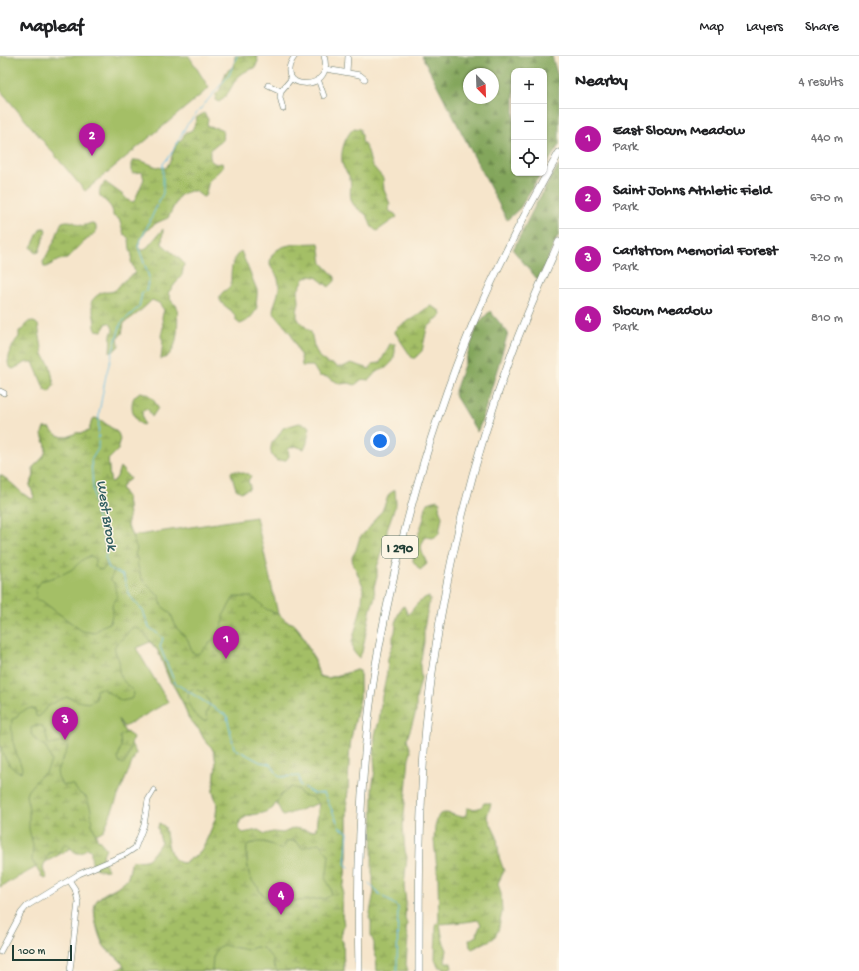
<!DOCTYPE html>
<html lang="en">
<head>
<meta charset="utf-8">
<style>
	:root { --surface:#fff; --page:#f2f2f2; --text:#202124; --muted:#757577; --line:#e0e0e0; --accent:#b5179e }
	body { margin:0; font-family:"Gochi Hand",sans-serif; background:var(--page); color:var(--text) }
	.controls { position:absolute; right:12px; top:12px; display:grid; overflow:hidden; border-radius:8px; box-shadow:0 1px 3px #0004 }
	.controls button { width:36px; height:36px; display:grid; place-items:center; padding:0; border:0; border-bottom:1px solid var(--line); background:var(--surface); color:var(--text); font:20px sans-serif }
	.compass { position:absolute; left:463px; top:12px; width:36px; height:36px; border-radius:50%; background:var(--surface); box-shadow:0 1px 3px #0004; rotate:157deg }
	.scale { position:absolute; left:12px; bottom:10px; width:60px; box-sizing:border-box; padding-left:4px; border:2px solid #1f3d34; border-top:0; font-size:11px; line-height:14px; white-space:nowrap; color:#1f3d34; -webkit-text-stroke:3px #fcf5e5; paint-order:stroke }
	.you { position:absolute; left:380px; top:385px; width:14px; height:14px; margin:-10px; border:3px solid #fff; border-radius:50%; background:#1a73e8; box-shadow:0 0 0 6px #1a73e833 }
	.badge { display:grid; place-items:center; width:26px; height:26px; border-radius:50%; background:var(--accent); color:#fff; font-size:13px; font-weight:700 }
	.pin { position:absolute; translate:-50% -33px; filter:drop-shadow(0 1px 2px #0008) }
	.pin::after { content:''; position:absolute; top:21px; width:14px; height:12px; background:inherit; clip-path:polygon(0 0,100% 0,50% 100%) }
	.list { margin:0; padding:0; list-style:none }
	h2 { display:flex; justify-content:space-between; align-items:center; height:52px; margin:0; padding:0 16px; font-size:17px }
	h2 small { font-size:13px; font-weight:400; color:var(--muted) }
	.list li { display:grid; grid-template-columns:26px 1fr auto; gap:12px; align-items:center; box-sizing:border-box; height:60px; padding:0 16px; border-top:1px solid var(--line) }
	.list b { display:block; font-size:15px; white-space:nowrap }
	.list p { margin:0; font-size:13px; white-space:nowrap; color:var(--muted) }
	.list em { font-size:13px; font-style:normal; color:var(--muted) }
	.icon { flex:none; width:22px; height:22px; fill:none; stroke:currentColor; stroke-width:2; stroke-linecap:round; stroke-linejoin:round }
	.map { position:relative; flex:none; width:559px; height:915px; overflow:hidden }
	header { display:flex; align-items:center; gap:24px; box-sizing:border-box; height:56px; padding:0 20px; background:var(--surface); border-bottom:1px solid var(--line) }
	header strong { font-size:19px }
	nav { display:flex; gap:22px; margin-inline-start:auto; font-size:14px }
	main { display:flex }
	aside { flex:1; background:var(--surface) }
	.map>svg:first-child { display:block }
	.green { fill:#a4bf66; stroke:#627e4d; fill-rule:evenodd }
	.forest { fill:url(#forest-firs); stroke:#517248; fill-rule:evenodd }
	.wetland { fill:url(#wetland-marsh); stroke:#627e4d; fill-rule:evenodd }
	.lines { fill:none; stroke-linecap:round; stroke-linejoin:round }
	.stream { stroke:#6ac0e7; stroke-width:1 }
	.minor-casing { stroke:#6a7869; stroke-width:6 }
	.highway-casing { stroke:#6a7869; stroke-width:8 }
	.minor { stroke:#fff; stroke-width:5 }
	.highway { stroke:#fff; stroke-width:7 }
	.labels { text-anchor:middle; stroke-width:3; stroke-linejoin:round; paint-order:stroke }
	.shield { fill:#fcf5e5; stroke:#617469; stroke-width:1 }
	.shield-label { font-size:13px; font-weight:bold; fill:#1f3d34 }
	.water-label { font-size:15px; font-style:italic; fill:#325e61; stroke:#fcf5e5 }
</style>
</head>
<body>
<header>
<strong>Mapleaf</strong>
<nav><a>Map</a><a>Layers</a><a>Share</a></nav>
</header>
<main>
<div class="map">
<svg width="559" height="915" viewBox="0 0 559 915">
	<defs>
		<pattern id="forest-firs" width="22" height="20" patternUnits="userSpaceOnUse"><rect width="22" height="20" fill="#83a65b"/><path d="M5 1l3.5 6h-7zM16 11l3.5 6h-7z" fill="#6b884c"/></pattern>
		<pattern id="wetland-marsh" width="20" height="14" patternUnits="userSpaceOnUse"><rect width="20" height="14" fill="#a4bf66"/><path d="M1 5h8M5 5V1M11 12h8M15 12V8" fill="none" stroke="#859c55"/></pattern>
	</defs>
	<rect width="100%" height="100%" fill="#fcf5e5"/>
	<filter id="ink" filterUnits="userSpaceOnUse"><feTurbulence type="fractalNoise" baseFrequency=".025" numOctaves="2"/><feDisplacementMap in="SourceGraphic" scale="8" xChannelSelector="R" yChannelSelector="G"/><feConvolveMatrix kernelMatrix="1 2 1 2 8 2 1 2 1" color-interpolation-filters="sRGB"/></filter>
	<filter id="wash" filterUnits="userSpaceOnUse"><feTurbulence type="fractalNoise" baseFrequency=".012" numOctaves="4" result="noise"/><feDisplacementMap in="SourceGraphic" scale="16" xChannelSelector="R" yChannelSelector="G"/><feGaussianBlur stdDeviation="0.9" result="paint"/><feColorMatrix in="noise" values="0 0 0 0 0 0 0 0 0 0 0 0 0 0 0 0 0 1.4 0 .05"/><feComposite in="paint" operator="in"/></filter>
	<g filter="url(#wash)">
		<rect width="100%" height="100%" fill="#f6e5cb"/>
		<!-- green -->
		<path class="green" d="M0,0H189L209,32L85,135L1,35L0,32Z
			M95,362L102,365L118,377L120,383L118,389V394L108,404C109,409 109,422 111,426L114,425L117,421L120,411L130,423L123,428L121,432L127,442L129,461L127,468L132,480L256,461L278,558L286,565L294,568L300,575L315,605L319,620L328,622L357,614L360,615V642L351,682L349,701L348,733L347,743V800L341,853L344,869L340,882L343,886L344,915H115L124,910C119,900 109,898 104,890C98,881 90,851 98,843C106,834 119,833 127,823C130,818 130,811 132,805C137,804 142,805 146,804C149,804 159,790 161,786L158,772L159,767L165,771C167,782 168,807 184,807L200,797L209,779L216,761L217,748L213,735L216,710L215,699L212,692L204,683L200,675L188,661L183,647L173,629L170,626L158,595L150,586L136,592L168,646L124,671L118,663L136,697L104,774L0,831V419C12,425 20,439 32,443L34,441L30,429L34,420L33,411C38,407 47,399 46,391C46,384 39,380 44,372H50L57,379L63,381H68L76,377H82L89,375L92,364ZM276,746L283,760L319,747L316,773L302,792C297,786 295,784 287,785L283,792L260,785L247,789C246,795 247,798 247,805C249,817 248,823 258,831L259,834L263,839L191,867L243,777L239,773L240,765C242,763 245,761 248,760C260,755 268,759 276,746Z"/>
		<!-- forest -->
		<path class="forest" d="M422,0H552L559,25V89L544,113V15H514V117H541L520,152L507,164ZM469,18H493V42H469Z
			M559,109V178L538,224L513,194L536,148Z
			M490,255L508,277L481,367L477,376L454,338L478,268Z"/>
		<!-- wetland -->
		<path class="wetland" d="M235,0H257L258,5L255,12C229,19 236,34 219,46L215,44L216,38L220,34L226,16L234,10Z
			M204,57L208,63L207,68L208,71L218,72L223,74L222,85C213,90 207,94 211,105L216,108L222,107L223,111L209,125L205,140L203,141L195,135H189L179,140L168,162C152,168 145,173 138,190L140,194H145L163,173L162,188L181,204L184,208L182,219L168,237L172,246L177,250C178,265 180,300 161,303L163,285L161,280L163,272L162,261L164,254L159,247L152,244L138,257L124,267L122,278L118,281L119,290L113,296H110L111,279L113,273L110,267H107L102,275L96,274C94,270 95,266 94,261C92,247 86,247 102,236C120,237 115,231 126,223C128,221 132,220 134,218L135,216L131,205L132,199L130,193L129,183L124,178L119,163L113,160C114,151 106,146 100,140C98,135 101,130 105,126L123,139L129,145L134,146L144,123L142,116L132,117V108L134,104C146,104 155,113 166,112L171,104L173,96L177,87L182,83L185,77L192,74L197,63L196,62Z
			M354,72L360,73V76L362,79V85L368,95L371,108L383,122L384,134L390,148L389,155L395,158L397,161L377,175C368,170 372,167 367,160C363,155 356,153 353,148C348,139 352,132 350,123C349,118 344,114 343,110C339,97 345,80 354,72Z
			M66,165C79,164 76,174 91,167L96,170V176L78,191L72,198L67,203L59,204L46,211H44L43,206L55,184L60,170L62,166Z
			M41,172H45L46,175L39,196L36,197L31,191C35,186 36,179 41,172Z
			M319,187L322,207L335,221V225L329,231L316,221L309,220L304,223L298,234L299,246L297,256V261L300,266L311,276L314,290L319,301L327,307L333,308L338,311H343L351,307L370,313L372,308L380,307L390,288H395V296L393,305L386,312L376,316L369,324C359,323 363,323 355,329L349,327L340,328L328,321L319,320L313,310H302L301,301L291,278L273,256C274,245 282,235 278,223C277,218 272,214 270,209C269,185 303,188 319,187Z
			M241,195L257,234C258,241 255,245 257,251C253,260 249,265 240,268C235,265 236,261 233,257C229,251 213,246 223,236C225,234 228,233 231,230C231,218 230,203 241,195Z
			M431,250L440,255L441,259L427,272L422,295L415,302H412L394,275C398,270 404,268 410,264C418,260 423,253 431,250Z
			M30,265L36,267L38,269L43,298L45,302L50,309L54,329L49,336L45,334L33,306H27L13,313L11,312L8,307C9,298 12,288 19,281V275L23,273L25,269Z
			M141,336C151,338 154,344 158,352L152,361L148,353L142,355L143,364L144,368L143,369C133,366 128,346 136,339C137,338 140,336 141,336Z
			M95,362L102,365L118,377L120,383L118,389V394L108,404C109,409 109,422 111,426L114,425L117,421L120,411L130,423L123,428L121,432L127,442L129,461L127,468L137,493L135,498L138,504L137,507L141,521L150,532L159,540L162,550L171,558L176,571L188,584L192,596L196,598L200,597L219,577L223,568V560L234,541H252L261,548L266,553L280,559L286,565L294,568L302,580L315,605L319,620C329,626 346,617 357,614L360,615V642L351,682L349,701L348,733L347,743V800L341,853L344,869L340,882L343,886L344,915H277L273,908V903L263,892L256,891L247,894L223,889L218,891L213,901L212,915H126L121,905L104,890L96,867L94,854L95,847L98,843L116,832L128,822L132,805C137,804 142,805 146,804C149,804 159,790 161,786L158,772L159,767L165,771C167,782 168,807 184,807L200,797L209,779L216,761L217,748L213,735L216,710L215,699L212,692L204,683L200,675L188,661L183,647L171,624L158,595L141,574L134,571C128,574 127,579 123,582C110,592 115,592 119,605C120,608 119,612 119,615C120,623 128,630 133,635L134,638L131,643L122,645L101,632L96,634V643C87,651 78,644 67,641C55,645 46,650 39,661L36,660L35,654L31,652C25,654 19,656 16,662L12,663C10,684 15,693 22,712L21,716C9,714 3,699 0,688V419C12,425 21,439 32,443L34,441L30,429L34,420L33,411C38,407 47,399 46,391C46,384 39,380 44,372H50L57,379L63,381H68L76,377H82L89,375L92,364ZM92,500L95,504V510L98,513L102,514L104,511L107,510L113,512V518L110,523L114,527L117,542L112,549L113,555L110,567L100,571L98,574L94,577L82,575L42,545L38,544L35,535L41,525C52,522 62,519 71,514C78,509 83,501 92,500ZM193,633C203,635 207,639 210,648L206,657L207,664L204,665C193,661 186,646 189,635ZM291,731L298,733L302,739L312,741L319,747L316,774L311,775L294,772L283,777L273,776L265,778L258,774L243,777L239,773V765L249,759L263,757L273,752L281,739ZM293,784L297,786L302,792L319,787L329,799C328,807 328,815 325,822L331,832V837L327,842C313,844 261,851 258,831C248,823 249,817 247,805C247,798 246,795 247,789C259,784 269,785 279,793H283L287,785Z
			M299,367L307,369L310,371C307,378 309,387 304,393L295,390L288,393L289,400L286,404L277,405C270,400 270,394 272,387L278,380L283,372Z
			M232,415C239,414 242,418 249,418L251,420L248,425L250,430L249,433L241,436L236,433L231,417Z
			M395,434L396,448L387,473V480L382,492L381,500L377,511V520L374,531L375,541L371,552L362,596L359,602L353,595L352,586L362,549L363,530L355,512L353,510L352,501L356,494L360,481L370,471L376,461L382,455L389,438Z
			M437,444L440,446L439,452L442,461L439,477L437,480L433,482L426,481C417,492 423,497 427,508L420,514L413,505L414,491L424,462L426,450L428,447Z
			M426,541H429L430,543L424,572V586L420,609L421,623L416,644V656L407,683L411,695L409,702L403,770L405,795L407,801L404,830L406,846L405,863L407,868L406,876L408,882L406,908L408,915H377L376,901L374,894V887L371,880V865L369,862L374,836L373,826V821L372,816L373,736L372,733L375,714L374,702L375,679L379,665L382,640L387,616L388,602L393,588V581L395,576L397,561L402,551L404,550L408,559L417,548Z
			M36,669L42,670L45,674L48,688C56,690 62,684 68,686L67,694L57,715L58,721L62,729H73L79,737L86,741L88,745L91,754L92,768L97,782L106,792L102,801L108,814C92,816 91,808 91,794L87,792C80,801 73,797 69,789C63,788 62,792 59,796L49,797L43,811L44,816L47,822L44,823L42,821L32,805L33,789L29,773V753L26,739L28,734L40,720L46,716L49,710L51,705L50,700L45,690C37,686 31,683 31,672Z
			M126,676L133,681L127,704L123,708L119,706L118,702L121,690L120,680Z
			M484,747H490L491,748L487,760L497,781L499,801L504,815L498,827L501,838L502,856L498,875L494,882L472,893L470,891L469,884L476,880L481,868L478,864L465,866L440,868L443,885L447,894L445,906L446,907H451L452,912L445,913L441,911H438L435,903L436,871L437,868L439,867L438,822L434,784L435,771L438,761L440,758C451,754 458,764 466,759L467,752C473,753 481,754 484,747Z"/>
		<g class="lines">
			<!-- stream -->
			<path class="stream" d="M237,0L229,19L186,70L171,98L163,108V137L138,190L149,221L146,235L142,237L139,251L121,267L106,319L99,357L98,393L91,404L95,457L101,471L107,497L105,501L109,513L123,519L130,540L143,555L149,571L163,582L160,591L175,627L227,660L234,692L260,706L271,708L279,721L299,720L300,729L314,738L324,737L340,772L348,776L345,808L349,811
				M369,827L379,838L398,851L397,915"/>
		</g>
	</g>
	<g filter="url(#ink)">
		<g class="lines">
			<!-- minor casing -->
			<g class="minor-casing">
				<path id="minor" d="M295,0C269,34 336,39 324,0
					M326,13L360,19L365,23
					M347,16L348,0
					M318,23L324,40
					M268,29L281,35L292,22
					M281,35L280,41L283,53
					M0,335L4,337
					M69,824L75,833L78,846L70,915
					M0,896L21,857L27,850L79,818L126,798L135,792L144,769L148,744L154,734"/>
			</g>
			<!-- highway casing -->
			<g class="highway-casing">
				<path id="highway" d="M359,915C357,832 359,749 368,666C373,617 383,567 394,519C414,432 440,347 474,265C499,207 528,151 559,97
					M419,915C419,833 419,752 426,670C438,542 469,414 513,294C527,257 543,222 559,186"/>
			</g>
			<!-- minor -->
			<use href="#minor" class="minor"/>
			<!-- highway -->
			<use href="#highway" class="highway"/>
		</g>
	</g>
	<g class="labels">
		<!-- shield labels -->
		<rect class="shield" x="382" y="480" width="36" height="22" rx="3"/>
		<g class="shield-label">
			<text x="400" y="496">I 290</text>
		</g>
		<!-- water labels -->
		<g class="water-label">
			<text transform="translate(108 459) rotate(81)" y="5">West Brook</text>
		</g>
	</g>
</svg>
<div class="controls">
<button>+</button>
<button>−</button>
<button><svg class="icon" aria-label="locate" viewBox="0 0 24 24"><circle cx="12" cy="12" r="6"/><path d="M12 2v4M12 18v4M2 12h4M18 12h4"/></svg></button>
</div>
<svg class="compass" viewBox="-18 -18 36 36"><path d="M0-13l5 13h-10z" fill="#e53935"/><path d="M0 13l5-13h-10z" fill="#757577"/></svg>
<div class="scale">100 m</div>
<div class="you"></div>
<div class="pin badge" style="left:226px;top:603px">1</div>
<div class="pin badge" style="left:92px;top:100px">2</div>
<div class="pin badge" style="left:65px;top:684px">3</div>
<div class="pin badge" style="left:281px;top:859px">4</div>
</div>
<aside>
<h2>Nearby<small>4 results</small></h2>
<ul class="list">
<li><span class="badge">1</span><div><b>East Slocum Meadow</b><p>Park</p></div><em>440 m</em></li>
<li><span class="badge">2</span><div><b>Saint Johns Athletic Field</b><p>Park</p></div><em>670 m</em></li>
<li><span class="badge">3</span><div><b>Carlstrom Memorial Forest</b><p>Park</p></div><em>720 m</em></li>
<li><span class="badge">4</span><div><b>Slocum Meadow</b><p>Park</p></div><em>810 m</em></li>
</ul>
</aside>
</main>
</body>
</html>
